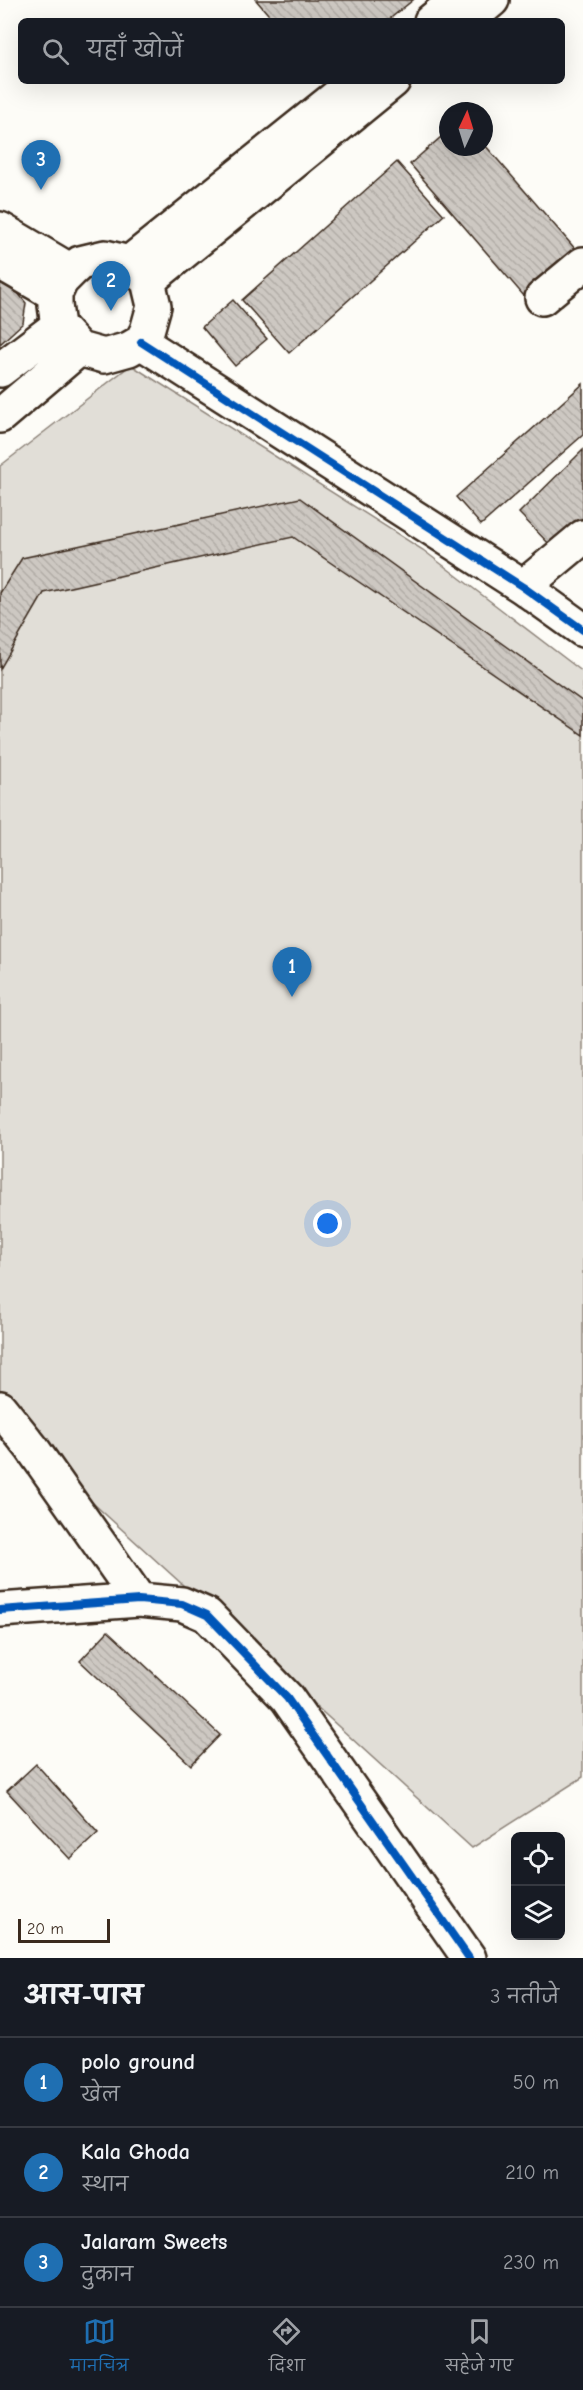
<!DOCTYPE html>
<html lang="hi">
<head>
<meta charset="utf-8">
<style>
	:root { --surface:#171b24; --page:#20242c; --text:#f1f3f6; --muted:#9ea1a6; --line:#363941; --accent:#1f6fb2 }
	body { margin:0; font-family:"Comic Neue","Playpen Sans Deva",sans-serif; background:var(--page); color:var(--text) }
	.controls { position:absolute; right:18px; bottom:18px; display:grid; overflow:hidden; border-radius:9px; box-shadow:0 6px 24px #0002 }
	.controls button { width:54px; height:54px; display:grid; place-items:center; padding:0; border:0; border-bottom:2px solid var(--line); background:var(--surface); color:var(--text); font:30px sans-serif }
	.compass { position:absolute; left:439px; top:102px; width:54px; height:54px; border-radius:50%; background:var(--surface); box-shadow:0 6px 24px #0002; rotate:4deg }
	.scale { position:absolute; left:18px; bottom:15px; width:92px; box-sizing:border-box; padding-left:6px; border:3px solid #3b2a1e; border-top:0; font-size:16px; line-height:21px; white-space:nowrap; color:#3b2a1e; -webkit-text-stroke:4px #fdfcf7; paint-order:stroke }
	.you { position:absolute; left:328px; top:1224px; width:21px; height:21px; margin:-15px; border:4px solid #fff; border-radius:50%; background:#1a73e8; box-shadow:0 0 0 9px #1a73e833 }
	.badge { display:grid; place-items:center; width:39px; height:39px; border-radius:50%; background:var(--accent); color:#fff; font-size:20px; font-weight:700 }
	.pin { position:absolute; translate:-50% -50px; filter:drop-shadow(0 2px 3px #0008) }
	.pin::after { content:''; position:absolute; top:32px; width:21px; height:18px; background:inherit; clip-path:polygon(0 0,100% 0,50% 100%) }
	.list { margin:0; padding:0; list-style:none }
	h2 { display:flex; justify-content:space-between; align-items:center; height:78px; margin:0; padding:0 24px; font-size:26px }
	h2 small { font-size:20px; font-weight:400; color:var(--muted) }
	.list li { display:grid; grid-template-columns:39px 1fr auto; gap:18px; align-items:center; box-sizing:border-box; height:90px; padding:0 24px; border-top:2px solid var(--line) }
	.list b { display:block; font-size:22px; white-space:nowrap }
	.list p { margin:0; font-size:20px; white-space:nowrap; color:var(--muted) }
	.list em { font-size:20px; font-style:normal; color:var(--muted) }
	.icon { flex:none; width:33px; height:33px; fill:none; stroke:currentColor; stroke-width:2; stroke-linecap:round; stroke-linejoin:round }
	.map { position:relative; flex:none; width:583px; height:1958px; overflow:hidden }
	.search { position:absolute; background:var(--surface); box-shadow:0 6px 24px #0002; left:18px; right:18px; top:18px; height:66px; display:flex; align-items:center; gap:15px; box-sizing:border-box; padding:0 21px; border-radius:9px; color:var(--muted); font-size:22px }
	.sheet { height:348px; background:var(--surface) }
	nav { display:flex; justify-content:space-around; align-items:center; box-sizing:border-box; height:84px; border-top:2px solid var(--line); background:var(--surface); font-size:16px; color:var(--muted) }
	nav a { display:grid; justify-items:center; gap:3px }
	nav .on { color:var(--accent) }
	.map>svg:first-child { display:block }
	.green { fill:#e1ded7; stroke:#8e847a; stroke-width:1.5 }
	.building { fill:url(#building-back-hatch); stroke:#3b2a1e; stroke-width:1.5 }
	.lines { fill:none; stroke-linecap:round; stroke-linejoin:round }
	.minor-casing { stroke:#3b2a1e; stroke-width:38 }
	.major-casing { stroke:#3b2a1e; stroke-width:38 }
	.highway-casing { stroke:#3b2a1e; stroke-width:38 }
	.minor { stroke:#fdfcf7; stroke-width:33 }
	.major { stroke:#fdfcf7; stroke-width:33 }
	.highway { stroke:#fdfcf7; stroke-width:33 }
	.cycleway-casing { stroke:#fdfcf7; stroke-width:11 }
	.cycleway { stroke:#0057b8; stroke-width:8 }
</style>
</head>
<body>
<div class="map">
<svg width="583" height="1958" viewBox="0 0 583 1958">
	<defs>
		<pattern id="building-back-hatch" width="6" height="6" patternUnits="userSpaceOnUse" patternTransform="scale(1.5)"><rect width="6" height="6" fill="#cdc8c2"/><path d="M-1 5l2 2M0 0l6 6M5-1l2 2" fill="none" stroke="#b1aca6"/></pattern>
	</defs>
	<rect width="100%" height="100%" fill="#fdfcf7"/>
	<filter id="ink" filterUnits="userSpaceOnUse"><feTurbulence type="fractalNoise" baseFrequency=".0167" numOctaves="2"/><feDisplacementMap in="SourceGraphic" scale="12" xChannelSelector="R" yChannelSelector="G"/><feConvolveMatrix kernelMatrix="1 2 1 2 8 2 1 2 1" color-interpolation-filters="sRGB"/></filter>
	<g filter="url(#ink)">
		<!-- green -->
		<path class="green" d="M131,365L423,550L583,672V1777L472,1848L6,1424L0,1415V466Z"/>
		<!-- building -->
		<path class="building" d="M256,0H413L387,21H274Z
			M448,131V147H484V144L577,251L524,296L410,164Z
			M397,162L444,215L289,353L242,300Z
			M0,281L17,292L26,303L23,323L0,344Z
			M233,300L267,339L235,366L202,327Z
			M583,384V435L481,525L456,497Z
			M583,450V518L553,548L519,513Z
			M300,498L583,702V735L293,537L44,593L0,669V593L22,558Z
			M108,1631L220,1735L191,1765L80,1661Z
			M36,1764L98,1833L70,1859L7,1791Z"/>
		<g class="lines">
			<!-- minor casing -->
			<g class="minor-casing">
				<path id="minor" d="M542,298L583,264
					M141,342L523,587L583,630
					M523,587L583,537
					M0,1408L32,1448L139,1600
					M0,1610L139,1600L182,1604L207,1615L287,1698L469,1958"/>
			</g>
			<!-- major casing -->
			<g class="major-casing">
				<path id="major" d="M0,370L58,326
					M0,416L79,349"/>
			</g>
			<!-- highway casing -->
			<g class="highway-casing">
				<path id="highway" d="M431,21L457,0
					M467,21L492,0
					M0,229L71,271
					M105,257L129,263L148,281L154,306L147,331L141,342L129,349L104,356L79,349L58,326L55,305V294L61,281L71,271L80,263Z
					M0,262L55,294
					M129,263L356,81
					M148,281L393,81"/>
			</g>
			<!-- minor -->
			<use href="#minor" class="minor"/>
			<!-- major -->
			<use href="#major" class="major"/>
			<!-- highway -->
			<use href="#highway" class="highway"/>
			<!-- cycleway casing -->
			<g class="cycleway-casing">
				<path id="cycleway" d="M141,342L523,587L583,630
					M0,1610L139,1600L182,1604L207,1615L287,1698L469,1958"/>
			</g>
			<!-- cycleway -->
			<use href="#cycleway" class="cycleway"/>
		</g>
	</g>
</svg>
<div class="controls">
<button><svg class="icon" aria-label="locate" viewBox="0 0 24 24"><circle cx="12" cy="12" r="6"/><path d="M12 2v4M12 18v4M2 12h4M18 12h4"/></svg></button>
<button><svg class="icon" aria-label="layers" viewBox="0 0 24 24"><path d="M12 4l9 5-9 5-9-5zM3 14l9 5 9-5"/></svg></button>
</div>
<svg class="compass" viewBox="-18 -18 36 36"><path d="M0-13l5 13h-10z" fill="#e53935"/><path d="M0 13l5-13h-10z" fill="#9ea1a6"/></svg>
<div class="scale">20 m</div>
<div class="you"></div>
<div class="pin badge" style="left:292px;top:997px">1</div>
<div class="pin badge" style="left:111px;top:311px">2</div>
<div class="pin badge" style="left:41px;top:190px">3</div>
<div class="search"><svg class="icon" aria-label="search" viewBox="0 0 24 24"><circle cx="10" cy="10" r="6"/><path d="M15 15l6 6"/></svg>यहाँ खोजें</div>
</div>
<section class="sheet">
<h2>आस-पास<small>3 नतीजे</small></h2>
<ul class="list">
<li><span class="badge">1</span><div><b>polo ground</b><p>खेल</p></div><em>50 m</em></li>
<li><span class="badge">2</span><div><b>Kala Ghoda</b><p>स्थान</p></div><em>210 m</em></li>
<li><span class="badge">3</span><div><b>Jalaram Sweets</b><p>दुकान</p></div><em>230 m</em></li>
</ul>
</section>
<nav>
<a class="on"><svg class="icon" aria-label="map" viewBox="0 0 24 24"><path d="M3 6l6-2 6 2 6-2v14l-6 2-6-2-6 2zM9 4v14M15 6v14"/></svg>मानचित्र</a>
<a><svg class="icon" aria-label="directions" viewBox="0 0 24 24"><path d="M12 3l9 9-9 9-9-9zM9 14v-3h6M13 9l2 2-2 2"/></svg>दिशा</a>
<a><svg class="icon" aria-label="saved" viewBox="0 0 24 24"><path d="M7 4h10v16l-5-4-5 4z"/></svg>सहेजे गए</a>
</nav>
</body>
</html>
